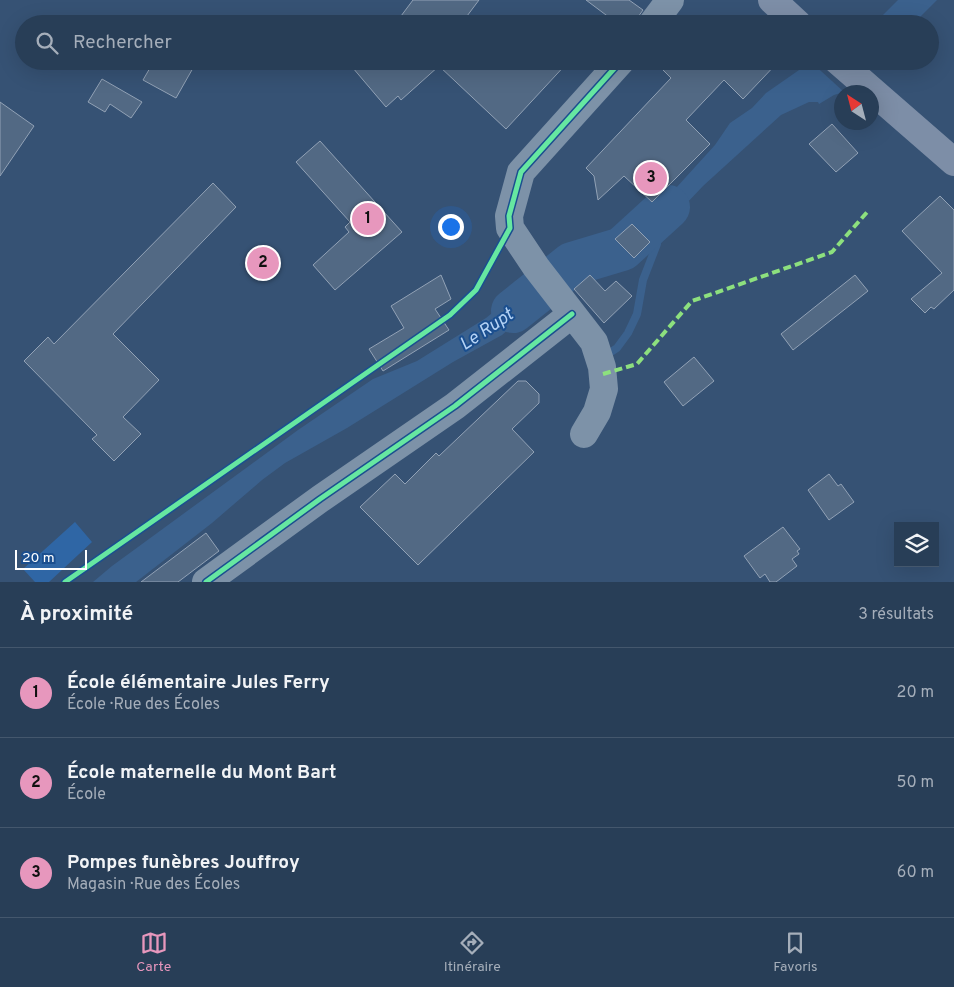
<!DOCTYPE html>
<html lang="fr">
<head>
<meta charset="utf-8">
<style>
	:root { --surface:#283e57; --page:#344961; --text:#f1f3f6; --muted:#a5aeba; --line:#44576d; --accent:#e797bd }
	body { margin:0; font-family:Overpass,sans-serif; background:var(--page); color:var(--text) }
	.controls { position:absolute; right:15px; bottom:15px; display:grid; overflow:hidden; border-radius:0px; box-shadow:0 5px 20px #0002 }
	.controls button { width:45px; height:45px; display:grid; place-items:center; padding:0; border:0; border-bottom:1px solid var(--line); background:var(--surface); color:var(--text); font:25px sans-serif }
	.compass { position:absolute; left:834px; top:85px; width:45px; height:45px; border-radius:50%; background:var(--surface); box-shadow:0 5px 20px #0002; rotate:324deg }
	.scale { position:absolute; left:15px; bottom:12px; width:72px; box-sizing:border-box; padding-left:5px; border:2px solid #fff; border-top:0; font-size:14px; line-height:18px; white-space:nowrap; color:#fff; -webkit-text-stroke:4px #1b4f8f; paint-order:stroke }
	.you { position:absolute; left:450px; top:226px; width:18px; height:18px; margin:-12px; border:4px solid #fff; border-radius:50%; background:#1a73e8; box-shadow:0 0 0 8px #1a73e833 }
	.badge { display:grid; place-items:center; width:32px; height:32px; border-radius:50%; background:var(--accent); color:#111; font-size:16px; font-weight:700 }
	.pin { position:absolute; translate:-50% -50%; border:2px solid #fff; box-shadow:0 1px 5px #0006 }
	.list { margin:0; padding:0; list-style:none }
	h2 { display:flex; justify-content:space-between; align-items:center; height:65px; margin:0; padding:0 20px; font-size:21px }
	h2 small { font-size:16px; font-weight:400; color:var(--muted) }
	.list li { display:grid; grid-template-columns:32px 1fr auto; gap:15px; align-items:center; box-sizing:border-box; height:90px; padding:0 20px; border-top:1px solid var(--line) }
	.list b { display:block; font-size:19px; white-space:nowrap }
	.list p { margin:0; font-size:16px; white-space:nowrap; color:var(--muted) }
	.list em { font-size:16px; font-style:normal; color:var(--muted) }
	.icon { flex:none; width:28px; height:28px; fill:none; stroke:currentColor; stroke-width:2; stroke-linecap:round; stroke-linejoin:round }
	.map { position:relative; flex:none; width:954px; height:582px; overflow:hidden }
	.search { position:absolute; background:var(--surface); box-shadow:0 5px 20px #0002; left:15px; right:15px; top:15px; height:55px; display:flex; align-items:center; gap:12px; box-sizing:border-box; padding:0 18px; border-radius:28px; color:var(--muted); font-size:19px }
	.sheet { height:335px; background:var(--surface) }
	nav { display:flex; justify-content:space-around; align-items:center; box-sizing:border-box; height:70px; border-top:1px solid var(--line); background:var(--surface); font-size:14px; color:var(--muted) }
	nav a { display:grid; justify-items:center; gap:2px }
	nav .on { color:var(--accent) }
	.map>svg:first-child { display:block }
	.green { fill:#2f66a5 }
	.water { fill:#3b618d }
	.pier { fill:#365274 }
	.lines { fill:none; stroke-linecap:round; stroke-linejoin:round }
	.stream { stroke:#3b618d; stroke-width:8 }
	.river { stroke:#3b618d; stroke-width:44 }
	.building { fill:#526984; stroke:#92a2b6 }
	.minor { stroke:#7d92a8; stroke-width:28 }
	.major { stroke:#7d8ea7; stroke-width:28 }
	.quiet { stroke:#8de07e; stroke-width:4; stroke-dasharray:8 4; stroke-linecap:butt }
	.cycleway-casing { stroke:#1b4f8f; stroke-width:8 }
	.cycleway { stroke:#66e7a1; stroke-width:5 }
	.labels { text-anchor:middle; stroke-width:4; stroke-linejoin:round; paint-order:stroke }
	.water-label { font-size:18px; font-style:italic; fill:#b5d3f5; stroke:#1b4f8f }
</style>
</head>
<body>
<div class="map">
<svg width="954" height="582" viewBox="0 0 954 582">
	<rect width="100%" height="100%" fill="#365274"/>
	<!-- green -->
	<path class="green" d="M75,522L92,542L49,582H35L23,569Z"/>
	<!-- water -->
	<path class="water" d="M898,0H937L913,24H868L882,16Z
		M812,61H872L844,92L834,95L819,104L818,102H809L781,115L703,186L650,242L632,224L654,210L666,199L715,145L730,123L752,108L766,93Z
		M536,277L543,299L502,335L453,362L347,428L285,463L262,480L212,523L136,582H93L112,566L298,430L373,379L417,361L486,318Z"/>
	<!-- pier -->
	<path class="pier" d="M810,61H867L869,64L844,92Z"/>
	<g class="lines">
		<!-- stream -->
		<path class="stream" d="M608,354L617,348L628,333L637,314L643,280L657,244L659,222"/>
		<!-- river -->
		<path class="river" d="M513,311L572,264L622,249L668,207"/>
	</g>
	<!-- building -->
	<path class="building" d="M413,0H479L461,24H395Z
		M586,0H629L643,10L633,24H618Z
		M154,61H197L176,98L143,80Z
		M347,61H569L506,129L439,66L401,100L398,96L386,107Z
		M654,61H779L743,99L724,80L686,120L710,144L652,202L624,176L598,200L594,176L586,168L671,78Z
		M102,79L142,102L131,118L110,104L105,112L88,102Z
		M0,102L34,126L0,176Z
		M832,124L858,153L836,172L809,144Z
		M320,141L402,232L335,290L313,265L349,232L345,227L350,222L296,162Z
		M213,183L236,207L113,334L159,380L123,417L141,434L114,461L92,439L97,435L24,361L48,337L54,344Z
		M940,196L954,210V290L934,309L931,307L925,313L911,299L942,273L902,231Z
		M632,224L650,242L634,258L615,239Z
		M441,275L451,299L435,309L449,330L383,371L369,349L404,328L391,306Z
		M590,275L605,291L616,281L632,296L604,323L574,289Z
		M855,275L868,291L793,350L781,334Z
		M694,357L714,381L683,406L664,382Z
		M518,381H526L539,394V403L512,429L534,452L418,565L360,507L395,474L405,484L436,453L439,456Z
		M829,474L838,486L841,484L854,502L829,520L808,490Z
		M783,527L800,549L797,551L799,554L792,559L797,566L776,582H770L765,574L760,578L744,556Z
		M206,533L219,551L178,582H141Z"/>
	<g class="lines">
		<!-- minor -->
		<path class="minor" d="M652,24L670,0
			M584,434L597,412L604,389L602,367L594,342L536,267L510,228L509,216L521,172L621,61
			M206,582L320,499L455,406L572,314"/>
		<!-- major -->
		<path class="major" d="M772,0L798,24
			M838,61L954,162"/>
		<!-- quiet -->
		<path class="quiet" d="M603,374L637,364L692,301L832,252L869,210"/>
		<!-- cycleway casing -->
		<g class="cycleway-casing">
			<path id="cycleway" d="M65,582L450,315L476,290L510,228L509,216L521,172L621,61
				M206,582L320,499L455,406L572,314"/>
		</g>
		<!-- cycleway -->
		<use href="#cycleway" class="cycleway"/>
	</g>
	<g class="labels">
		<!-- water labels -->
		<g class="water-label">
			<text transform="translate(486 329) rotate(-34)" y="6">Le Rupt</text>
		</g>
	</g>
</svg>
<div class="controls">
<button><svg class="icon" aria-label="layers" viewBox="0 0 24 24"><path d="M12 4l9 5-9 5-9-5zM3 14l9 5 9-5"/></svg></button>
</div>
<svg class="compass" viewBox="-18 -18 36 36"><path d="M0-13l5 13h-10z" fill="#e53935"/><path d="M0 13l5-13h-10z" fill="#a5aeba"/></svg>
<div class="scale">20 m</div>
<div class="you"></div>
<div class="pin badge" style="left:368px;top:219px">1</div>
<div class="pin badge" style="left:263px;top:263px">2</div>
<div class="pin badge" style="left:651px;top:178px">3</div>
<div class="search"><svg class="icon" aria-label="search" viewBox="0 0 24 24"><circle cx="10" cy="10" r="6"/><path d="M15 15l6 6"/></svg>Rechercher</div>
</div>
<section class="sheet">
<h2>À proximité<small>3 résultats</small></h2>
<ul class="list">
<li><span class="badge">1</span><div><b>École élémentaire Jules Ferry</b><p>École · Rue des Écoles</p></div><em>20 m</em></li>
<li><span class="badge">2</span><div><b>École maternelle du Mont Bart</b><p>École</p></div><em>50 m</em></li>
<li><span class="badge">3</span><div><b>Pompes funèbres Jouffroy</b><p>Magasin · Rue des Écoles</p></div><em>60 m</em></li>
</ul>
</section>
<nav>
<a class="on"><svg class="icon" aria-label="map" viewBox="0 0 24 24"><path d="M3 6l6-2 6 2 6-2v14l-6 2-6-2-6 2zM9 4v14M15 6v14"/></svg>Carte</a>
<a><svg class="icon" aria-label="directions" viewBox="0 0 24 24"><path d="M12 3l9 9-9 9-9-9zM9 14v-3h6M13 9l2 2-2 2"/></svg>Itinéraire</a>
<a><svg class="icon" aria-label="saved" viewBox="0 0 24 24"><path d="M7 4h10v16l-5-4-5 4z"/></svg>Favoris</a>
</nav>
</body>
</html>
